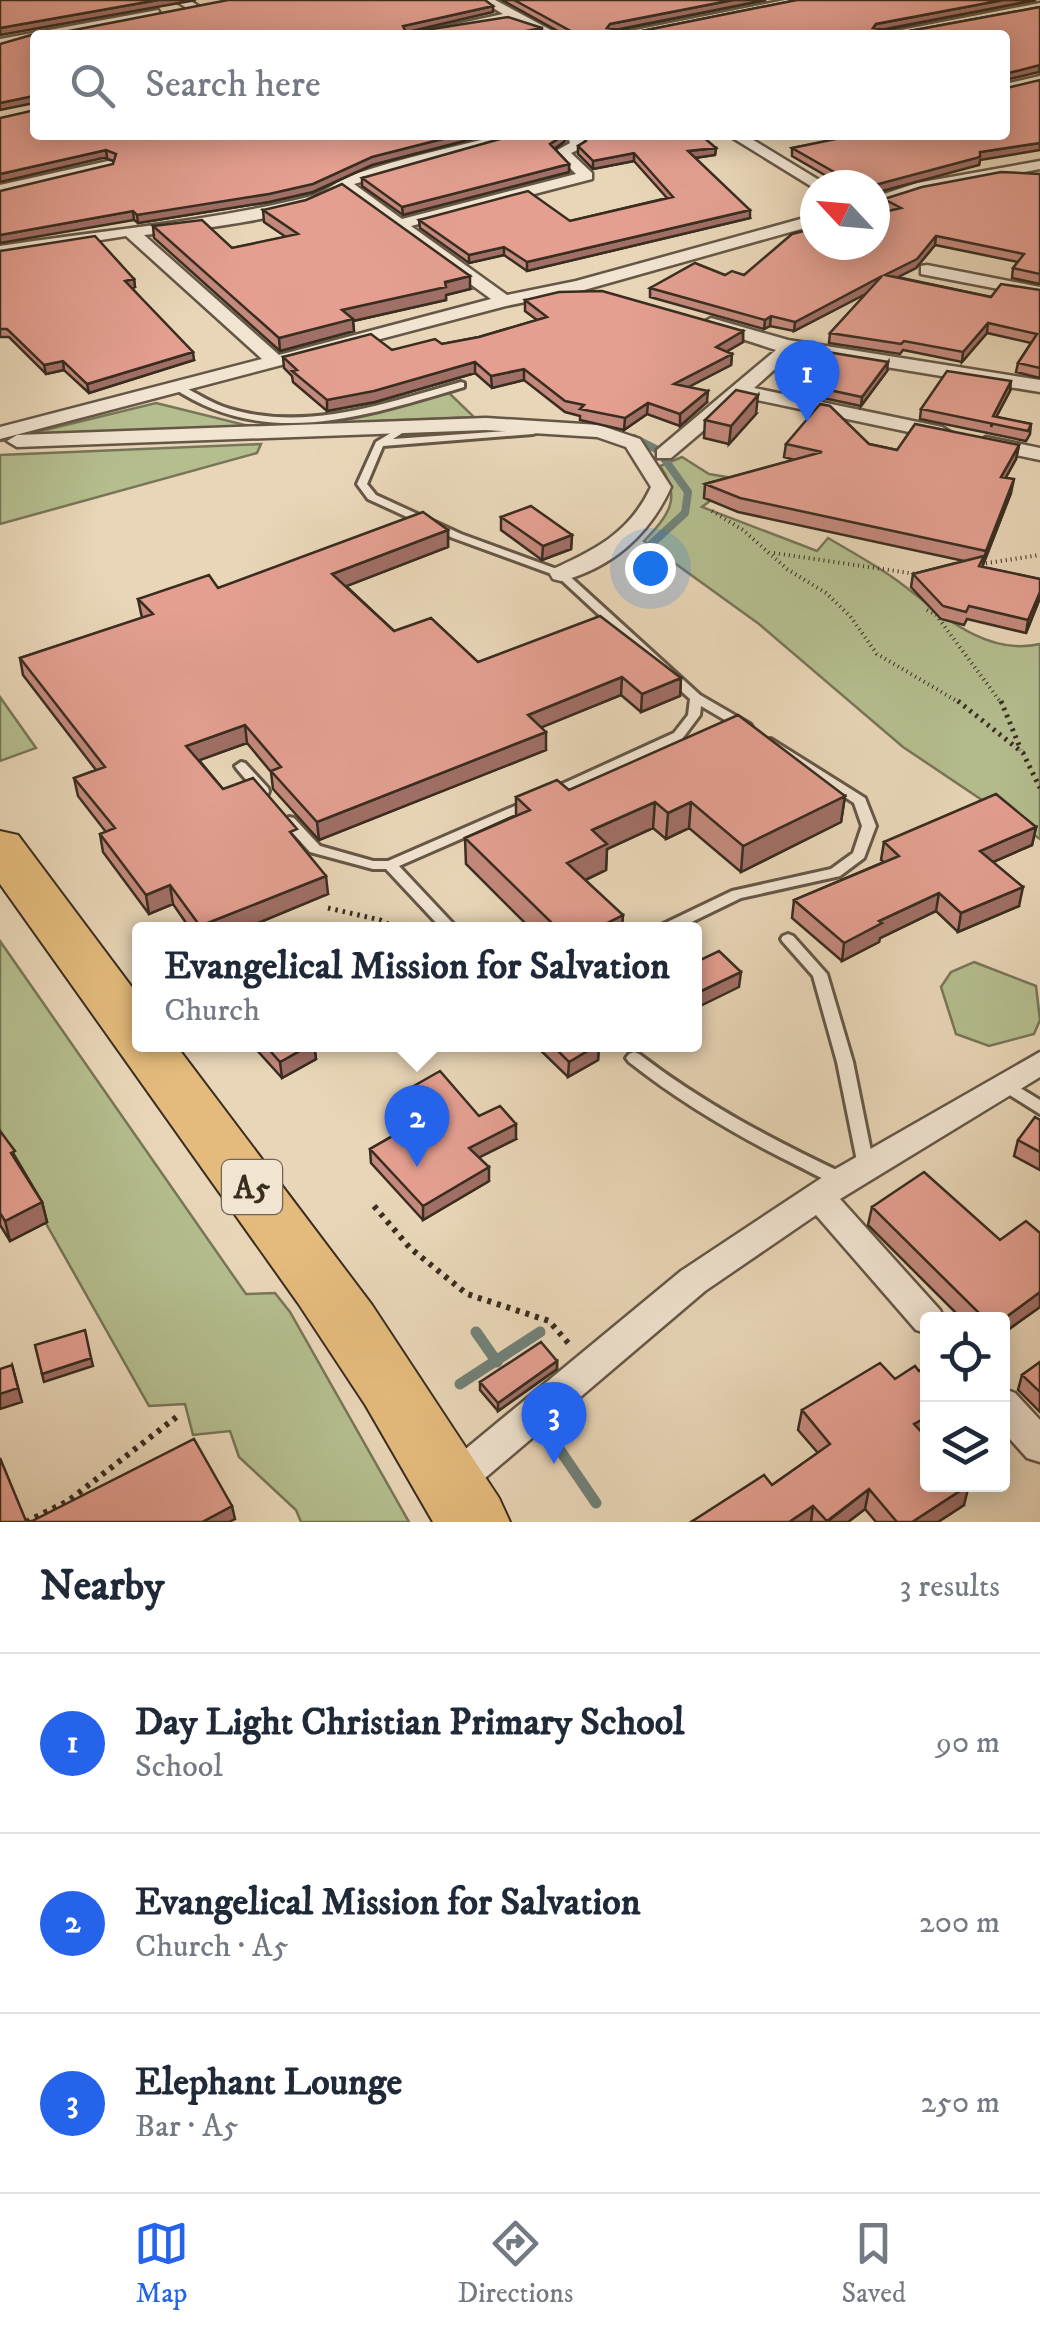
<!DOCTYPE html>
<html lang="en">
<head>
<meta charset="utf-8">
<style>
	:root { --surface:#fff; --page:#f6f6f7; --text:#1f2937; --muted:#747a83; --line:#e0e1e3; --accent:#2563eb }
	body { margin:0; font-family:"IM FELL DW Pica",serif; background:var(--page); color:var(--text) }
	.controls { position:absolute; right:30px; bottom:30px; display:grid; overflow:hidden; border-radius:10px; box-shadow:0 5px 25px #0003 }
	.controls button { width:90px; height:90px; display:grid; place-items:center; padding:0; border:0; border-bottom:2px solid var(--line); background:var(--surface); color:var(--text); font:50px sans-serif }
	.compass { position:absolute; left:800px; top:170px; width:90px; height:90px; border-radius:50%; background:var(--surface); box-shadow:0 5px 25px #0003; rotate:296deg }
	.you { position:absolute; left:650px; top:568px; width:35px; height:35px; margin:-25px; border:8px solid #fff; border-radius:50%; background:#1a73e8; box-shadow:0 0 0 15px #1a73e833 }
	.badge { display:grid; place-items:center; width:65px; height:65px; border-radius:50%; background:var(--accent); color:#fff; font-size:32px; font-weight:700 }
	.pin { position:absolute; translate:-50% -82px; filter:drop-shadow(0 2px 5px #0008) }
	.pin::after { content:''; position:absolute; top:52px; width:35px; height:30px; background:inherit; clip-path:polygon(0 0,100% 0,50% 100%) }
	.popup { position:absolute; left:132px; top:922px; width:570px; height:130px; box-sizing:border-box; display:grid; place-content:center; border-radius:10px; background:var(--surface); filter:drop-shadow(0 2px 8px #0005); font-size:32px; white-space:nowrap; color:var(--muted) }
	.popup b { font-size:38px; color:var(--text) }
	.popup::after { content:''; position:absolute; left:50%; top:100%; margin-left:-20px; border:20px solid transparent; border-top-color:var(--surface) }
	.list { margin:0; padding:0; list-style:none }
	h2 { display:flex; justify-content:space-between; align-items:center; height:130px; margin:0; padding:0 40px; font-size:42px }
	h2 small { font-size:32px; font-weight:400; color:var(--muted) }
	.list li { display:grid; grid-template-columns:65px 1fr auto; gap:30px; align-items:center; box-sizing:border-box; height:180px; padding:0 40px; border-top:2px solid var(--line) }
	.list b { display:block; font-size:38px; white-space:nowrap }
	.list p { margin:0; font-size:32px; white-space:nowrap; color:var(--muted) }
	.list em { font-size:32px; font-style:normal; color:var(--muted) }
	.icon { flex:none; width:55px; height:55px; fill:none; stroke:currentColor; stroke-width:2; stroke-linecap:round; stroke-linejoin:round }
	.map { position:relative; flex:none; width:1040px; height:1522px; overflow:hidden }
	.search { position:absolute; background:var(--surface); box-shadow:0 5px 25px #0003; left:30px; right:30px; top:30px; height:110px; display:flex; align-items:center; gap:25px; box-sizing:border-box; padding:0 35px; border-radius:10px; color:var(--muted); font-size:38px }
	.sheet { height:670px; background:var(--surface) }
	nav { display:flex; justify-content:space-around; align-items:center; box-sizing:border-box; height:140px; border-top:2px solid var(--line); background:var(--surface); font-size:28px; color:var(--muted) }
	nav a { display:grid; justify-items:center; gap:5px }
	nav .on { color:var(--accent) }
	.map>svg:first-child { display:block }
	.green { fill:#b5be8f; stroke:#777658; stroke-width:2.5 }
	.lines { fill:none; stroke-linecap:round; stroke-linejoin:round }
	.stream-far1 { stroke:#718178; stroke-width:8 }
	.stream { stroke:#718178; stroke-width:11 }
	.lane-casing { stroke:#655746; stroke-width:6 }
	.street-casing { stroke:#655746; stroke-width:5 }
	.highway-casing { stroke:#392d20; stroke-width:4 }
	.path-far2 { stroke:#392d20; stroke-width:4; stroke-dasharray:1 4; stroke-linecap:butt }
	.path-far1 { stroke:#392d20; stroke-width:5; stroke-dasharray:2.5 5; stroke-linecap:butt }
	.path { stroke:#392d20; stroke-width:6; stroke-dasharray:4 6; stroke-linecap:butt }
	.lane { fill:#f1e4d1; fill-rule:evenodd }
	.street { fill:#f1e4d1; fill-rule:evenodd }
	.highway { fill:#e4bb7c; fill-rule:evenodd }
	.wall { fill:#c4897d; stroke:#392d20; stroke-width:2.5 }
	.shaded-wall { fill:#a06f66; stroke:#392d20; stroke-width:2.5 }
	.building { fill:#e49f91; stroke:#392d20; stroke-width:2.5 }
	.labels { text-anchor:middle; stroke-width:9; stroke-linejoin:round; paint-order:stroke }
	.shield { fill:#f1e4d1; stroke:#706455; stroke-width:2.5 }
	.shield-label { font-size:32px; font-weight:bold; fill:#392d20 }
</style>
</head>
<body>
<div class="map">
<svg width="1040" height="1522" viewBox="0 0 1040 1522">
	<rect width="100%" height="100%" fill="#e9d6b8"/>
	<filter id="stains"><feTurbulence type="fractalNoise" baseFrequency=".002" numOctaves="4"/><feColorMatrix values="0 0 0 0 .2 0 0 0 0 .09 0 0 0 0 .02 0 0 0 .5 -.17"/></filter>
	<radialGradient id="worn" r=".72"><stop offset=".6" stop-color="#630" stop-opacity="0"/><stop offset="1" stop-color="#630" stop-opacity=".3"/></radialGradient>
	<!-- green -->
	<path class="green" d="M449,393L474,417L331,423Z
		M156,403L257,428L0,441Z
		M261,444L257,453L0,524V455Z
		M682,457L709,474L739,479L702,507L817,551L828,538C850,551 874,564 895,579C939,611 983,657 1040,644V839L903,747L759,624L644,541C668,516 683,498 660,466Z
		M0,697L36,748L0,761Z
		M0,941L246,1294L275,1293L290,1312L409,1522H301L296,1510L239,1457L230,1431L193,1435L185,1404L149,1406L0,1142Z
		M974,962L1036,986L1040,1020L1034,1034L989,1046L956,1034L941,987L951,972Z"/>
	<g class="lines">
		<!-- stream-far1 -->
		<path class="stream-far1" d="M634,438L658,450L688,492L685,513L649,546L670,565"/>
		<!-- stream -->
		<path class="stream" d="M476,1332L497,1362
			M460,1384L540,1332
			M551,1437L596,1503"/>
		<!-- lane casing -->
		<g class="lane-casing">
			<path id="lane" d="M461,382L464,383V387C366,416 265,451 172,387L174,385H180C197,393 212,404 230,409C308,432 386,403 461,382Z
				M404,425L409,428L407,430L393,439L536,429V433L533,434L383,446L367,484L376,495L461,534L565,572L700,695L750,724L752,727L750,730H742L701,706L700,715L682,739L559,796H549L548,793L549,790L674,733L688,715L690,699L557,576L453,538L368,499L357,484L376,442Z
				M771,739L865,798L876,826L864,858L840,876L741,898L675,930H655L657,927L732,891L831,869L853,853L862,826L854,803L767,746L765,743L767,740Z
				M241,762L245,763L268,788L269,791L268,794H258L237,769L235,766Z
				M531,799L537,803L536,806L399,866L459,930H443L386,869H373L310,852L282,821L289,817L294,818L320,846L373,861H388Z
				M788,934L793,936L827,974L853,1062L874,1166L872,1170L866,1172L860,1170L858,1166L837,1062L813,976L783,942L781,939L783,936Z
				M634,1052L639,1054C704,1104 773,1140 847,1175L849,1179L847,1183C831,1186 811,1172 796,1165C737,1136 681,1103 629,1062L626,1058L629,1054Z
				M1005,1079L1040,1100V1114L1000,1089L997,1085L1000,1081Z"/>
		</g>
		<!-- street casing -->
		<g class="street-casing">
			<path id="street" d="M174,0H189L200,7L190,10Z
				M480,0H495L560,35C540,35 524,19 508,20C473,23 441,35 406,35L503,14Z
				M785,0H811L637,35H611Z
				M1040,3V11L903,35H876Z
				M158,10L162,17L64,35H35V40L0,47V39Z
				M1040,76V84L1005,92V84Z
				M502,135H527L354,184L402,219L576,174L554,152L570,143L567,135H585L582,148L571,153L592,173V179L411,226L507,295L576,281L815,215V225L584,290L506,306L0,439V427L262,359L126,236L0,256V246C103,230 207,222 308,197C326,193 337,180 355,174C403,158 452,147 502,135ZM343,191L491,299L279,355L144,235C187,231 313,217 343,191Z
				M728,135H745L827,185L814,188Z
				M108,161L113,162V168L0,195V185Z
				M1040,161V169L920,192L875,207V197L917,183Z
				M927,265L1040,287V297L921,274V266Z
				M711,318L788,340L1040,380V392L794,352L754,388L942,427L952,433L942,439L743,397L671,458H657V450L776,350L705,327L702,323Z
				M486,418L599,425L640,439L671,487C650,534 612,568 561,581L553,579L550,574L553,569C597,549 630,532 651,487L626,447L597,437L486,430L17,447L7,441L17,435Z
				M986,437L1040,448V460L979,447L976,443Z
				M1040,1052V1077L840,1199L940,1310L945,1320H928V1334L916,1330L816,1215L705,1291L465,1495L452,1500L439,1495L433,1483L439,1471L681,1271L832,1171Z
				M1002,1388L1015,1393L1040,1420V1462L1027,1458L1002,1430Z"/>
		</g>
		<!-- highway casing -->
		<g class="highway-casing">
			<path id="highway" d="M0,831L18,835L140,998V1044H175L372,1305L499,1498L510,1522H433L366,1406L298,1303L0,884Z"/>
		</g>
		<!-- path-far2 -->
		<path class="path-far2" d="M712,511L743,530L787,569L826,593L850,616L877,654L962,704
			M774,553L916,574
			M981,564L1040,555
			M927,610L936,615L1002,704"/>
		<!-- path-far1 -->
		<path class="path-far1" d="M958,701L1023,753L1040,788
			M1001,701L1021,750
			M328,908L380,920L400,930"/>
		<!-- path -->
		<path class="path" d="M374,1206L410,1248L467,1294L549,1321L570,1345
			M26,1522L68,1501L179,1415"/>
		<!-- lane -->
		<use href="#lane" class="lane"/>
		<!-- street -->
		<use href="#street" class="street"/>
		<!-- highway -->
		<use href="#highway" class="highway"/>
	</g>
	<!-- wall -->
	<path class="wall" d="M502,0H766L618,30L637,32L797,0H1036L884,30L904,32L1040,7V73L1005,35H565Z
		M35,135H487L372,165L313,192L269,202L138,223L134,220L113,164L114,161Z
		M817,135H1005L980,160L979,165L875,185H842L792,156V148L834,140Z
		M565,141L555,149L569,164V172L403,215L362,186V178Z
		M586,141L716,148L715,155L695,158L750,218L527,271L504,255L469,263L420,228L419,220L570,221L667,198L634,161L593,169L578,154V146Z
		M1040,174V284L1012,278L1013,268L1018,262L935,245L916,268L897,277L991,297L1040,290V378L1016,372L1018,363L1031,343L987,333L962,362L903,350L900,354L829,343L830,333L867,293L794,331L770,326L764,329L650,297V288L725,275H744L889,211L883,208L884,199Z
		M263,210L470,289L446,295V300L353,321L354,331L280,351L154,238L153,226L232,248L286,237L264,222Z
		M0,251L134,279L135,287L132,288L194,360L89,393L64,370L46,374L9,337H0Z
		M525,300L743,331V342L726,352L732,354L731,365L688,387L707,402L680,426L647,414L624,430L580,420V416L565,412L524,380L492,388L475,373L375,402L327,411L293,382L292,376L284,368L283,357L392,350L442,344L479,337L537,320L525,311Z
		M887,371L861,406L786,390L787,381Z
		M1010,391L996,417L1031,424L1030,434L1026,441L920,419L921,409Z
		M756,414L729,444L704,438L705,420Z
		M786,444H869L897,450L1019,445L1016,459L1006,477L1011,493L982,567L1040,579V598L1026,633L967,619L964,625L941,619L911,587L913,574L964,561L738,512L704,498L705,484L795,460L784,457Z
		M501,517L572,535L571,549L542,560L501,530Z
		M448,530V547L346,586L394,631L478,662L681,678L680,696L641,712L621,695L541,727L546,750L319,840L273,789L271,772L247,743L199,760L223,789L299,842L328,894L241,930H191L173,904L149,914L103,852L100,834L106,832L78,796L74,778L96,770L23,675L20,658L142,618L138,599L218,588Z
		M569,790L845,796L841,822L741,872L689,828L666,839L653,828L607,849L606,870L586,880L622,930H532L466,864L465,838L516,815V797Z
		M1036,827L1032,845L993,862L1019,906L958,932L936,911L880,938L879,942L842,961L792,918L794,900L884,862L881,860L884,842Z
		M254,1044H314L316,1059L282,1078L255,1048Z
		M534,1044H599L598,1060L568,1077Z
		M405,1091L479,1116L516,1139L479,1157L489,1181L423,1220L371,1163L370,1149L420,1120L405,1105Z
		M1040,1120V1170L1014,1156L1018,1140Z
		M0,1131L42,1202L47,1222L10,1241L0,1225Z
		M872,1207L1000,1240L1040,1307L1002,1334V1320H963L868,1225Z
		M557,1361V1369L498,1411L480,1390V1382Z
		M1040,1362V1412L1018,1390L1022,1375Z
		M928,1365V1433L924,1435L964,1505L938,1522H876L865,1509L848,1522H691L772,1485L818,1453L798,1430L802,1410L919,1371Z"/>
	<!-- shaded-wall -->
	<path class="shaded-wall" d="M158,0H196L0,35V28Z
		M733,0H766L610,31L607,28L610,24Z
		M1003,0H1036L875,31L873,28L876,24Z
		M493,6V12L403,33V26Z
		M542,28V35H505Z
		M1040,65L1039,72L1005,80V73Z
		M33,96L34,103L0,110V103Z
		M458,135H487L372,165L313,192L269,202L138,223L137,215Z
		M564,135H565V141L550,152V144Z
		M1040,143V150L980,160L979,165L875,193V185L980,152Z
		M716,148L715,155L687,159L688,151Z
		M106,150L107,157L0,182V174Z
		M634,153V161L593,169V161Z
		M569,164V172L403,215L402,207Z
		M750,210V218L527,271V262Z
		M133,211L134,220L0,243V235Z
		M936,236L935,245L916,268L884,284L885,275Z
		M504,247V255L469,263V255Z
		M470,276V289L446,295V300L353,321L354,331L280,351L279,338L342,310Z
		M882,276L881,286L794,331L795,322Z
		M134,279L135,287L126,289L125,281Z
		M771,316L770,326L764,329L765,320Z
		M988,323L987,333L962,362L963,352Z
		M743,331V342L715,358L716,347Z
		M193,352L194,360L89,393L87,384Z
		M732,354L731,365L673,395L674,384Z
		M63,361L64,370L46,374L44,365Z
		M475,362V373L375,402L327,411V400Z
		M888,362L887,371L861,406L862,397Z
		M524,369V380L492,388L491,376Z
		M1011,381L1010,391L991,427L993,416Z
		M708,391L707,402L680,426V414Z
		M758,395L756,414L729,444L731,426Z
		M648,403L647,414L624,430L625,418Z
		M1019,445L1016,459L999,490L1001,477Z
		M1014,479L1011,493L983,565L986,551Z
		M448,530V547L334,591L332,574Z
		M572,535L571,549L542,560L543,546Z
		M1040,592V598L1026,633L1028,620Z
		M622,677L621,695L528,733V715Z
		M681,678L680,696L641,712L642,694Z
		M245,725L247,743L189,764L186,746Z
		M546,732V750L319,840L317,822Z
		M845,796L841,822L741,872L743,846Z
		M655,802L653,828L607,849L606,870L566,889L567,863L592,830Z
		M691,802L689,828L666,839L668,813Z
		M1036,827L1032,845L977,869L980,851Z
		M326,876L328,894L241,930H200V926Z
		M170,885L173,904L149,914L146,895Z
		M1023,887L1019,906L958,932L961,913Z
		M939,893L936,911L880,938L879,942L842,961L844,943L879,921Z
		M623,915L622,930H593Z
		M741,972L739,987L694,1009L695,994Z
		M312,1044H314L316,1059L282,1078L280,1062Z
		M599,1044L598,1060L568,1077L569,1062Z
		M516,1124V1139L470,1162L469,1148Z
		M489,1167V1181L423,1220V1206Z
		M42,1202L47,1222L10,1241L5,1221Z
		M1040,1292V1307L1002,1334V1320Z
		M91,1358L93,1366L44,1382L42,1374Z
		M557,1361V1369L498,1411V1403Z
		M12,1365L22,1402L0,1409V1394Z
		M928,1416V1433L910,1444L914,1424Z
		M969,1485L964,1505L938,1522H912Z
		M869,1489L865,1509L848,1522H827Z
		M232,1506L235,1519L229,1522H202Z
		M813,1506L811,1522H789Z"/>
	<!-- building -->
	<path class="building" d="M0,0H158L0,28Z
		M228,0H485L493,6L403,26L406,32L419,31L508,17L542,28L505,35H35V98L33,96L0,103V44L38,33L64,32Z
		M514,0H733L610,24L607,28L637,32L797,0H1003L876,24L873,28L904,32L1040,7V65L1005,74V35H578Z
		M1040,80V143L980,152V157L875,185H857L792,148L850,136L845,135H1005V87L1007,88Z
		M35,110V135H458L372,157L313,184L269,194L137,215L133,211L0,235V191L113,164L116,154L106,150L0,174V118Z
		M514,135H564L550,144L569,164L402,207L362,178Z
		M587,135H701L716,148L688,151L750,210L527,262L504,247L469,255L419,220L528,191L570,221L673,197L634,153L593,161L578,146L586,141Z
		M1001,172L1040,174V274L1013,268L1024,254L936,236L917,259L885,275L991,297L1001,284L1040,290V368L1018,363L1037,334L988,323L963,352L904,341L901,344L830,333L882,276L795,322L771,316L765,320L650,288L695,263L725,275L732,271L744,275L792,234L815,228V245H875V214L901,208L884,199L922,187Z
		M342,184L470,276L445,282L446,287L342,310L353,319L279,338L153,226L202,220L232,248L298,234L263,210L306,200Z
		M95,236L134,279L125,281L193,352L87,384L63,361L44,365L7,329H0V251Z
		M602,291L743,331L716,347L732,354L674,384L708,391L680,414L648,403L625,418L580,409L584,405L565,401L524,369L491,376L475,362L374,391L327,400L292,371L297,370L283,357L371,334L392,350L435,339L442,344L479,337L547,317L525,300L559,292Z
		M815,350L888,362L862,397L787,381Z
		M947,371L1011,381L993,416L1031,424L1028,431L921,409Z
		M736,390L758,395L731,426L705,420Z
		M820,404L830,406L869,444L897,450L915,424L1019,445L1001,477L1014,479L986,551L740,498L705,484L822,452L786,444Z
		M531,506L572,535L543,546L501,517Z
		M423,512L448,530L332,574L394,631L431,618L478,662L600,616L681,678L642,694L622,677L528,715L546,732L317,822L271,771L281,767L245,725L186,746L223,789L253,778L297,829L290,832L326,876L200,926L170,885L146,895L100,834L115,828L74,778L105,767L20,658L153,614L138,599L209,575L218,588Z
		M984,556L979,566L1040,579V592L1028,620L969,606L966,612L943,606L913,574Z
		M738,715L845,796L743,846L691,802L668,813L655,802L592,830L607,844L567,863L623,915L593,930H559L465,838L530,810L516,797L557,780L569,790Z
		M996,794L1036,827L980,851L1023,887L961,913L939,893L879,921L882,923L844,943L794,900L899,856L884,842Z
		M719,951L741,972L695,994L694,963Z
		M264,1044H312L280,1062Z
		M551,1044H599L569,1062Z
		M440,1071L479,1116L500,1106L516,1124L469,1148L489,1167L423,1206L370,1149L428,1116L405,1091Z
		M1035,1117L1040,1120V1152L1018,1140Z
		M0,1131L15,1151L11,1153L42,1202L5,1221L0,1213Z
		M924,1172L1000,1240L1026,1221L1040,1233V1292L1002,1320H986L872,1207Z
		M85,1330L91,1358L42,1374L35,1345Z
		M541,1342L557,1361L498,1403L480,1382Z
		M1040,1362V1392L1022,1375Z
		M880,1363L895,1379L915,1366L919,1371L928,1365V1416L914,1424L928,1439V1484L969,1485L912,1522H897L869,1489L827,1521L813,1506L789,1522H691L764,1475L772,1485L830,1444L802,1410Z
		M12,1365L18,1388L0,1394V1369Z
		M194,1439L232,1506L202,1522H0V1458L26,1521H32Z"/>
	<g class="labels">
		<!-- shield labels -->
		<rect class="shield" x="222" y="1160" width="60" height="54" rx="8"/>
		<g class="shield-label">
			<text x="252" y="1198">A5</text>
		</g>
	</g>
	<rect width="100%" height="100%" filter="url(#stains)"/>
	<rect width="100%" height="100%" fill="url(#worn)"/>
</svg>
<div class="controls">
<button><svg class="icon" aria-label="locate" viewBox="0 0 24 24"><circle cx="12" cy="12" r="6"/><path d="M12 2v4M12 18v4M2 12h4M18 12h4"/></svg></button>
<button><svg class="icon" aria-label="layers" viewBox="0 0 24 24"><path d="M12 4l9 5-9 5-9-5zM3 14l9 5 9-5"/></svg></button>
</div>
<svg class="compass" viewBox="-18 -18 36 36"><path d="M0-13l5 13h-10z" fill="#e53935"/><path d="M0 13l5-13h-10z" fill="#747a83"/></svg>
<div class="you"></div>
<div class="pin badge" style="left:807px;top:422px">1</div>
<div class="pin badge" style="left:417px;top:1167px">2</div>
<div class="popup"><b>Evangelical Mission for Salvation</b>Church</div>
<div class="pin badge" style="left:554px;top:1464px">3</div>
<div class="search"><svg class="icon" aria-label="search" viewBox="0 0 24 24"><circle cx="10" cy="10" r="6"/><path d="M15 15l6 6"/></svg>Search here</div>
</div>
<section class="sheet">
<h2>Nearby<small>3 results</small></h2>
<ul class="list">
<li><span class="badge">1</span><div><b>Day Light Christian Primary School</b><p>School</p></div><em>90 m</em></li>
<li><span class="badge">2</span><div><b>Evangelical Mission for Salvation</b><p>Church · A5</p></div><em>200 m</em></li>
<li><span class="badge">3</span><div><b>Elephant Lounge</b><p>Bar · A5</p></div><em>250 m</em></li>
</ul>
</section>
<nav>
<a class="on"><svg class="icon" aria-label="map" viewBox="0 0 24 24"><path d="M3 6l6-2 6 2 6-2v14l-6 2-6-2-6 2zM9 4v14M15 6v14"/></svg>Map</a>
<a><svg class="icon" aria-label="directions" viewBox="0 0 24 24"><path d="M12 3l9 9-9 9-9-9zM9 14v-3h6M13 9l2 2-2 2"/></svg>Directions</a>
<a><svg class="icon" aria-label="saved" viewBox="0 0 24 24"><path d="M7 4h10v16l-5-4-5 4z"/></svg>Saved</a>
</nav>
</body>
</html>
